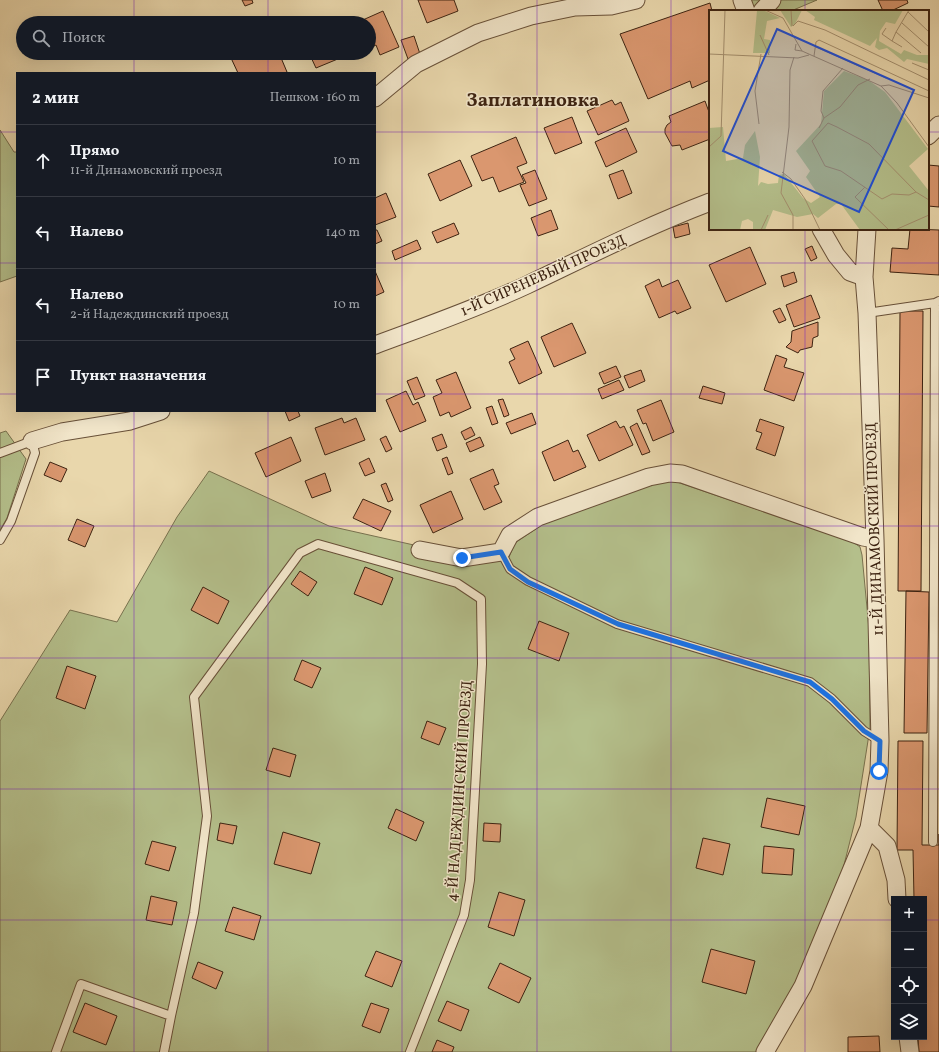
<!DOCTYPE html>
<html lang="ru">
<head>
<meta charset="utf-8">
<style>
	:root { --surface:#171b24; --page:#242831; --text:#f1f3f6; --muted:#9ea1a6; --line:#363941 }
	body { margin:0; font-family:Vollkorn,serif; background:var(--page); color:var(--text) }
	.controls { position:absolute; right:12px; bottom:12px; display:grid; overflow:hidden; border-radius:0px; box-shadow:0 4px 16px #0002 }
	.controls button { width:36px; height:36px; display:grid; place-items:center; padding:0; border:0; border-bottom:1px solid var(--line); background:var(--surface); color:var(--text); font:20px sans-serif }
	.stop { position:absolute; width:12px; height:12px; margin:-9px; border:3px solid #1a73e8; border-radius:50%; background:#fff }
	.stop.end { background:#1a73e8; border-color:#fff; box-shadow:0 1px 4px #0008 }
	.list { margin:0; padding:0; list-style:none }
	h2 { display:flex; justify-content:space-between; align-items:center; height:52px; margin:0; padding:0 16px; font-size:17px }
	h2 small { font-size:13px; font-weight:400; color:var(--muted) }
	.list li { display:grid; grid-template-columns:26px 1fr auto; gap:12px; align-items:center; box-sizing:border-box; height:72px; padding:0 16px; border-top:1px solid var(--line) }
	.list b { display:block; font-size:15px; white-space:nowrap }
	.list p { margin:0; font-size:13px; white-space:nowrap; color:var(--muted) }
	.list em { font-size:13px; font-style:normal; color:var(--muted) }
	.icon { flex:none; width:22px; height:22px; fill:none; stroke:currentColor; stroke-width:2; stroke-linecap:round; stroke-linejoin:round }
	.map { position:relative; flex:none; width:939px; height:1052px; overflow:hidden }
	.search { position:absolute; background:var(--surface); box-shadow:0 4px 16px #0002; left:16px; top:16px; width:360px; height:44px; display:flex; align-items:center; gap:10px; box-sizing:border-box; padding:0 14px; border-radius:22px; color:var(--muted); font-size:15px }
	.panel { position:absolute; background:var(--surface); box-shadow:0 4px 16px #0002; left:16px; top:72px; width:360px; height:340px; border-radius:0px }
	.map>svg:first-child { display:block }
	.green { fill:#b4bf8b; stroke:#78714e }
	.building { fill:#da976f; stroke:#3d2311 }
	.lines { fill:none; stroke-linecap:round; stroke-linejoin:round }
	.service-casing { stroke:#685038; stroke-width:10 }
	.minor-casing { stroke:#685038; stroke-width:19 }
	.service { stroke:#f1e5c9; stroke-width:8 }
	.minor { stroke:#f1e5c9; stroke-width:17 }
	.route { stroke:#1a73e8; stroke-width:5 }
	.grid { fill:none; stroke:#7b2cbf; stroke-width:1; stroke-opacity:0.55 }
	.labels { text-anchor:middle; stroke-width:3; stroke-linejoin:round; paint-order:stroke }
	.street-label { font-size:15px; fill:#3d2311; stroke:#f1e5c9 }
	.district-label { font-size:19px; font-weight:bold; fill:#3d2311; stroke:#f1e5c9 }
	.inset-road { fill:none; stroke:#a48f6e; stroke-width:1 }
	.view { fill:#1d4ed8; fill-opacity:0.15; stroke:#1d4ed8; stroke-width:2 }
	.inset-edge { fill:none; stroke:#3d2311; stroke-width:2 }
</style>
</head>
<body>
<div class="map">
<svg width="939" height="1052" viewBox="0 0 939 1052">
	<rect width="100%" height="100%" fill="#e9d7ac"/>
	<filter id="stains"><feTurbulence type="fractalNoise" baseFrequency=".005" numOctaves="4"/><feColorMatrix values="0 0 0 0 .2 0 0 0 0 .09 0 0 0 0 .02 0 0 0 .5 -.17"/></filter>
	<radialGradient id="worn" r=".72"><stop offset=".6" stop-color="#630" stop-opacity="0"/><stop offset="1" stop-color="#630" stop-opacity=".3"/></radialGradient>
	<!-- green -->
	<path class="green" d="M750,0H817L791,11H754Z
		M0,130L14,152H17V276L0,282Z
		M6,431L26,459L7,518L0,530V433Z
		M209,471L329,526L454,554H494L509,557L515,543L543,524L651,484L671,480L853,542L860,547L862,555L869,629L870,728L856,817L842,873L794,986L756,1052H0V721L70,610L117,622L177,517Z"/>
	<!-- building -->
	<path class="building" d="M242,0H252L253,3L245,6Z
		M418,0H454L458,11L427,23Z
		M878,0H907L908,3L891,11H883Z
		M710,3L712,11H710V80L692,88L690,81L648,99L620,34Z
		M383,11L399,47L380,55L376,45L369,48V23H356Z
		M414,36L420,54L408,59L401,40Z
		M243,53H279L287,72L284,73H238L231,58Z
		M309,53H344L345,56L316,68Z
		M612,100L615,105L621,102L629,121L598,135L587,111Z
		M705,101L709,112H710V139L682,150L680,145L672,146L665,133V129L667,125L671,122L669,116Z
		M572,117L582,143L555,154L544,128Z
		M626,128L637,152L606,167L595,142Z
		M516,137L527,163L517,167L524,182L499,192L493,177L482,181L471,156Z
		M460,160L472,186L440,201L428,174Z
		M928,165L939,166V207L928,206Z
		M535,170L547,199L529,206L520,185L526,183L522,175Z
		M623,170L632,193L618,199L609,175Z
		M386,193L396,217L375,225V198Z
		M551,210L558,229L538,236L531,218Z
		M454,223L459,234L437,243L432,232Z
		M688,223L690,234L675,238L673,227Z
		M910,229L939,230V275L890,272L892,248L908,249Z
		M375,230H377L382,241L375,244Z
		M417,240L421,249L395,260L392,251Z
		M812,246L817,258L811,261L805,249Z
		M750,247L766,284L726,302L709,265Z
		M375,271L384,292L375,296Z
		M794,272L797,282L784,287L781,276Z
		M659,279L662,287L678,280L691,308L677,314L675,311L659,318L645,286Z
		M811,295L820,318L794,327L786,305Z
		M780,308L786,320L779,323L773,311Z
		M900,311H923L921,591H898Z
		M818,322V336L813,338L812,347L800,350L798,353L786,347L791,342L792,331Z
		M572,323L586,353L554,367L541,337Z
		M528,341L542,373L519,384L509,362L515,359L510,349Z
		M776,355L787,359L784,367L804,373L794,401L764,390Z
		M616,366L621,377L604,384L599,373Z
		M641,370L645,381L629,388L624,376Z
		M456,372L471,408L451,417L449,412L440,416L433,397L442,393L436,380Z
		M417,377L425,396L415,400L407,381Z
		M619,380L624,390L602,399L598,389Z
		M703,386L725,393L722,404L699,398Z
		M406,391L413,405L418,402L426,421L400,432L386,400Z
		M503,399L509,415L504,417L498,400Z
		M661,400L674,432L653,441L646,423L643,424L637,410Z
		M492,406L498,423L492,425L486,408Z
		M285,411H298L300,416L289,421Z
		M532,413L536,424L511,434L506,423Z
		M342,418L344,423L356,418L365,440L325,455L315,428Z
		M760,419L784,427L775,456L756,449L762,433L756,431Z
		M616,421L620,428L624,426L633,445L599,461L587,435Z
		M637,423L650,452L642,455L630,427Z
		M471,427L475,435L465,440L461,432Z
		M442,434L447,447L437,451L432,438Z
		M386,436L392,449L386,452L380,439Z
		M291,437L301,461L266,477L255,453Z
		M480,437L484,446L470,452L466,443Z
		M568,440L573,452L578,450L586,467L554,481L542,452Z
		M447,457L453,473L448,475L442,459Z
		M369,458L375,472L365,476L359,463Z
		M50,462L67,469L61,482L44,475Z
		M493,469L499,484L494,486L502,502L484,510L470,479Z
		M325,473L331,491L312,498L305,481Z
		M386,483L393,500L388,502L381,485Z
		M451,491L463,519L433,533L420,505Z
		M363,499L391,511L381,531L353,518Z
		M77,519L94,526L85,547L68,540Z
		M365,567L393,578L382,605L354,594Z
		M300,571L317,582L308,596L291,584Z
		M203,587L229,601L218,624L191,610Z
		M906,591L929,592L927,733H904Z
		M539,621L569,633L559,661L528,649Z
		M302,660L321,668L312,688L294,680Z
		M67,666L96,676L85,709L56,698Z
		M427,721L446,728L439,745L421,738Z
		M898,741H923L922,845H939V834V1052H919L918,1037H924V899H914L913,850H897Z
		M273,748L296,755L290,777L266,770Z
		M767,798L805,806L799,835L761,827Z
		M396,809L424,822L416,841L388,828Z
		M220,823L237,826L233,844L217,840Z
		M484,823L501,824L500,842L483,841Z
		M283,832L320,843L311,874L274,864Z
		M703,838L730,844L723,875L696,868Z
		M152,841L176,847L169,871L145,864Z
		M764,846L794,849L792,875L762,873Z
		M499,892L525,900L514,936L488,927Z
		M151,896L177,902L172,925L146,920Z
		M233,907L261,916L254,940L225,931Z
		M711,949L755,961L746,994L702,982Z
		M376,951L402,961L392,987L365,976Z
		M198,962L223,972L216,989L192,978Z
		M500,963L531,978L519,1003L488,988Z
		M447,1001L469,1010L461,1031L438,1021Z
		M85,1003L117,1016L106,1045L73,1032Z
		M371,1003L389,1009L380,1033L362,1026Z
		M879,1036L880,1052H848V1037Z
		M437,1040L454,1047L452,1052H432Z"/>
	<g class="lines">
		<!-- service casing -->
		<g class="service-casing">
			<path id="service" d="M867,313L935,303L939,301
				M0,453L32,441L35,453L11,521L0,540
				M501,552L510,569L528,581L617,624L810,682L832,699L864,731L880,741
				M933,842L935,303
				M56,1052L81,984L171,1016
				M164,1052L171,1016L194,913L207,816L194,697L300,553L318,544L457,583L481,599L482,664L470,880L464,915L410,1052"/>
		</g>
		<!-- minor casing -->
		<g class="minor-casing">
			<path id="minor" d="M742,0L746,11
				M762,11L772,0
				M375,98L416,64L478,33L531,16L575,7L611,6L636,0
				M928,136L939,125
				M821,229L836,255L850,272L864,277
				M375,345C426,326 478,308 527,285C588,256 647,226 710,202
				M32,441L62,432L130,421L161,411
				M420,550L462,558L501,552L510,535L538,517L649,477L670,473L682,474L863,537L875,539
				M869,828L887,846L896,880L897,899
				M908,1037L910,1052
				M765,1052L803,986L869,828L879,771L880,741L875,539L867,313L864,277L867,229"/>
		</g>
		<!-- service -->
		<use href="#service" class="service"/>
		<!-- minor -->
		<use href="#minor" class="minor"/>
	</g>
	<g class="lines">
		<!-- route -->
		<path class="route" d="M462,558L501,552L510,569L528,582L618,624L810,682L832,699L864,731L880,741L879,771"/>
	</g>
	<!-- grid -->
	<path class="grid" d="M134,0V23M268,0V23M402,0V1052M537,0V1052M671,0V1052M805,0V11M134,53V73M268,53V73M0,132H17M375,132H710M928,132H939M805,229V1052M0,263H17M375,263H939M0,394H17M375,394H939M134,411V1052M268,411V1052M0,526H939M0,658H939M0,789H939M0,920H894M924,920H939"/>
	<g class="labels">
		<!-- street labels -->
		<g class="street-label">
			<text transform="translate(543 275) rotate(-24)" y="5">1-Й СИРЕНЕВЫЙ ПРОЕЗД</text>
			<text transform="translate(874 529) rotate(-92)" y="5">11-Й ДИНАМОВСКИЙ ПРОЕЗД</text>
			<text transform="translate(459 791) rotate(-86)" y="5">4-Й НАДЕЖДИНСКИЙ ПРОЕЗД</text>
		</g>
		<!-- district labels -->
		<g class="district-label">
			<text x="533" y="106">Заплатиновка</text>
		</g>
	</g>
	<!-- overview -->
	<g transform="translate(709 10)">
		<rect width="220" height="220" fill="#e9d7ac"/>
		<path d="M54,0L71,8L58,11L55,29L61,30V43H44L48,1ZM71,0H93L86,14L82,17ZM96,0H194L186,14L177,12L171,21L170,31L192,44L195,40L208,45H220V54L198,49L195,52L178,38L170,40L166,37L168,28L161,36L105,10L106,7ZM135,61L159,70L176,82L219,139L200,156L220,181V220H151L132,194H127L109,208L104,204L88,207L64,200L56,220H44V212L39,209L33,211L31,220H0V118L14,117L17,151L34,148L36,135L46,121L51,147L49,176L52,172L59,174L69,173L70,165L75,164L94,188L102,193L111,187L97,167L101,161L87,141L112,114L115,81Z" fill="#b4bf8b"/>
		<path class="inset-road" d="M56,0L74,8L93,41L172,76L188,93L220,137M82,0L83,16M200,0L187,22L212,43M199,2L220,22M193,13L220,37M84,16L89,11L116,20L220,70M177,18L173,24L183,31M187,22L183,31L193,37M51,25L60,45M87,34L86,40L93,41M107,37L177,68M0,44L89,48L100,45M105,46L107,32L110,30L220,81M203,53L220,60M172,76L180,75L220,88M115,108L131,97L149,75L161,69M50,114L46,81L52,44M110,118L115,108L112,101L114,81L134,58M0,137L12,126L16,0M73,162L82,169L96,189L111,220M156,177L146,187L180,220M207,182L200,185L183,184L173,189L132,161L116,156L103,131L119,113L128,117L160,134L207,182L220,190M52,220L59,205M84,220V205L72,183L80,117L81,60L85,47M186,220L220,205"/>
		<path class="view" d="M68,19L205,80L150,202L14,141Z"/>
		<rect width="220" height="220" class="inset-edge"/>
	</g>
	<rect width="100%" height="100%" filter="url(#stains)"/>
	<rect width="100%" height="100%" fill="url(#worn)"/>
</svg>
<div class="controls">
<button>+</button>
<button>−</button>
<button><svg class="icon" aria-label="locate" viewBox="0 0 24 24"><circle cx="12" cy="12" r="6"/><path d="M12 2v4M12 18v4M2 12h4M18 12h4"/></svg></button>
<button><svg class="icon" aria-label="layers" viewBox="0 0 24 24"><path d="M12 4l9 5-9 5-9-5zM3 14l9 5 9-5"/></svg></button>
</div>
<div class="stop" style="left:879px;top:771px"></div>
<div class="stop end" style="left:462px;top:558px"></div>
<div class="search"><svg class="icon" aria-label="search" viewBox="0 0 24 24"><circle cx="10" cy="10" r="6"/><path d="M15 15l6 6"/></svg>Поиск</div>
<section class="panel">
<h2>2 мин<small>Пешком · 160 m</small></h2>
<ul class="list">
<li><svg class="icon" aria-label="ahead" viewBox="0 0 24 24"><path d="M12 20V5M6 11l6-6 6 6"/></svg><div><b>Прямо</b><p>11-й Динамовский проезд</p></div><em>10 m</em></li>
<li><svg class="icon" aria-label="left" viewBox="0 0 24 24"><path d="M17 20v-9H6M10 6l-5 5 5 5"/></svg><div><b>Налево</b></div><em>140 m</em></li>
<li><svg class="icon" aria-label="left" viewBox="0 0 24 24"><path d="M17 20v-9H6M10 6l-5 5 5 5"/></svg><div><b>Налево</b><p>2-й Надеждинский проезд</p></div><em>10 m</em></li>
<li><svg class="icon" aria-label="arrive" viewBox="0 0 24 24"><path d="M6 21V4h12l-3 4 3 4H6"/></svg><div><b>Пункт назначения</b></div></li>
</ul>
</section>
</div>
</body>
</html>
